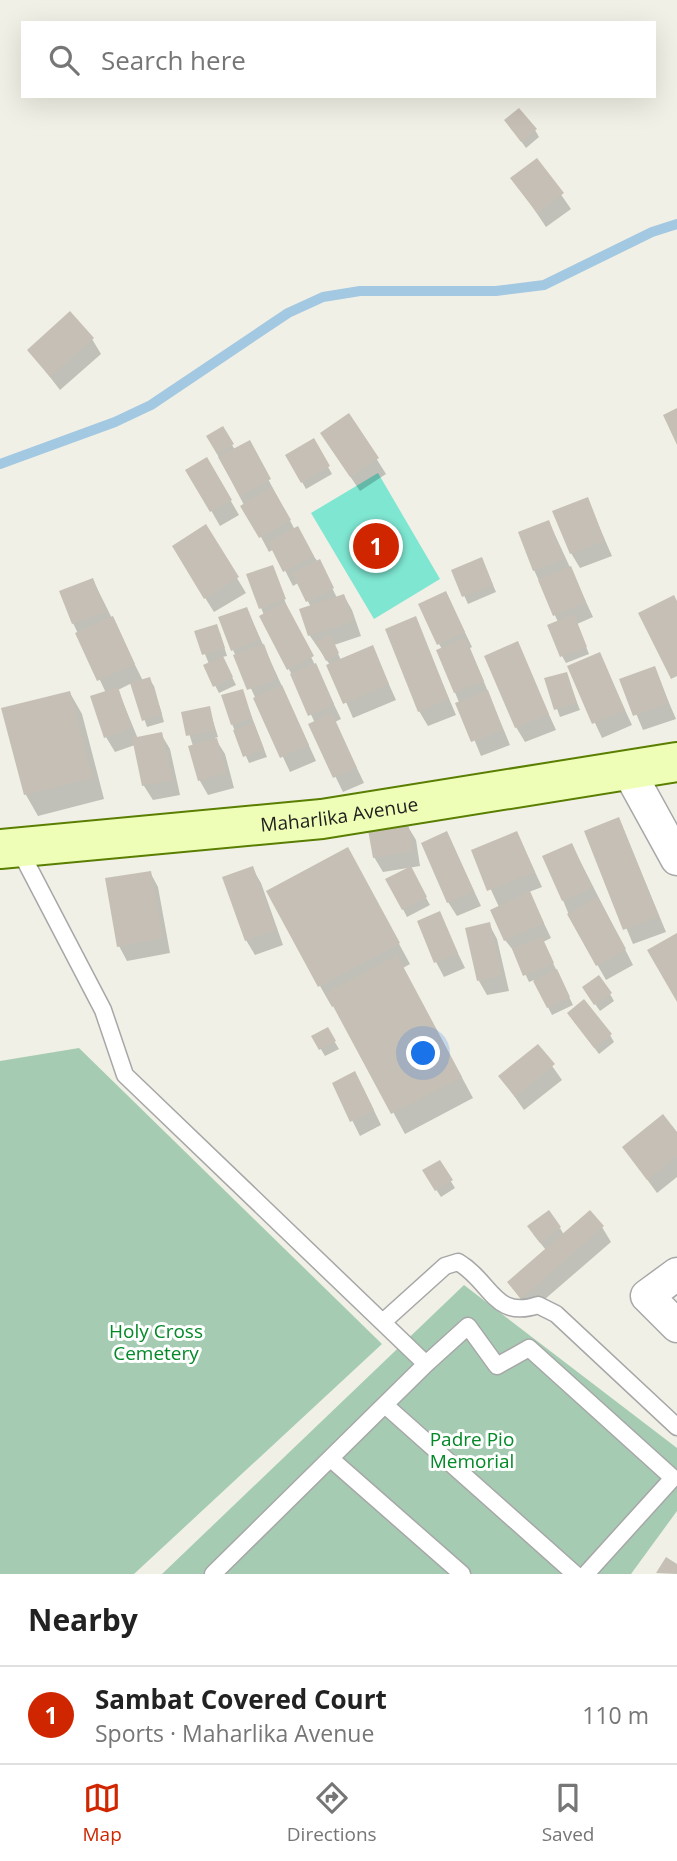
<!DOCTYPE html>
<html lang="en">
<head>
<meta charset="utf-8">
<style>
	:root { --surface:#fff; --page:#f6f6f6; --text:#222; --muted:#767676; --line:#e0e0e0; --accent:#d02600 }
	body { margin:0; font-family:"Open Sans",sans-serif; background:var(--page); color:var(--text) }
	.you { position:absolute; left:424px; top:1054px; width:24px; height:24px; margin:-18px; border:5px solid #fff; border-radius:50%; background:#1a73e8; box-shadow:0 0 0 10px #1a73e833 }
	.badge { display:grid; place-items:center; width:46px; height:46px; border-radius:50%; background:var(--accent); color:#fff; font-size:23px; font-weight:700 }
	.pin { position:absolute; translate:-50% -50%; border:4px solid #fff; box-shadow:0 2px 7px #0006 }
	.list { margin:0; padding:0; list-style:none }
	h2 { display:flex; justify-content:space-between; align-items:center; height:91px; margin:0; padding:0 28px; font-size:30px }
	h2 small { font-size:23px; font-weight:400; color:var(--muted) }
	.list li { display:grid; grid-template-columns:46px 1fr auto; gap:21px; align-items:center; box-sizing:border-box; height:98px; padding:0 28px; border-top:2px solid var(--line) }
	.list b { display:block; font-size:26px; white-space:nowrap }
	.list p { margin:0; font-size:23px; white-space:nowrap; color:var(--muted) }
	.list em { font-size:23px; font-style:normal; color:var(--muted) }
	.icon { flex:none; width:38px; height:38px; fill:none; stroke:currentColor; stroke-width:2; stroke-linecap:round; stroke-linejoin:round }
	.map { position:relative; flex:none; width:677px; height:1574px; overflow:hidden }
	.search { position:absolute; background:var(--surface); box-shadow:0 7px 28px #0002; left:21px; right:21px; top:21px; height:77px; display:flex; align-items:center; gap:18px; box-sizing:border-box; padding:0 24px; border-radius:0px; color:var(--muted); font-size:26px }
	.sheet { height:189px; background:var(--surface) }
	nav { display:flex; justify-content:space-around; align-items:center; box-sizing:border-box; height:98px; border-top:2px solid var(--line); background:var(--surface); font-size:19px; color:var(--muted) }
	nav a { display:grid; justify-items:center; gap:4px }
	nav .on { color:var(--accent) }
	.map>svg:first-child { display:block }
	.cemetery { fill:#a5ccb2 }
	.pitch { fill:#7ee6d1 }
	.shadow { fill:#0003 }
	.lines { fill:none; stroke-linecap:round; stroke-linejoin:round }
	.stream { stroke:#a3c8e2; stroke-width:10 }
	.building { fill:#c6bfb5 }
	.lane-casing { stroke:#a7a7a7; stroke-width:19 }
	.street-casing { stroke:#a7a7a7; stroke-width:35 }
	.secondary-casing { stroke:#5a7e00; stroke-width:42 }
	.lane { stroke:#fff; stroke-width:16 }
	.street { stroke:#fff; stroke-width:32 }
	.secondary { stroke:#eefeb7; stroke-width:38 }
	.labels { text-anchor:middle; stroke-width:6; stroke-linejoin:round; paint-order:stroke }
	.street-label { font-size:19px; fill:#202020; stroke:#fff }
	.park-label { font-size:19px; fill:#038927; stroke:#fff }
</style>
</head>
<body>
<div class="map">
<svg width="677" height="1574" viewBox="0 0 677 1574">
	<rect width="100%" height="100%" fill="#f1f0e6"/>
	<!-- cemetery -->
	<path class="cemetery" d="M79,1048L382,1344L134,1574H0V1061Z
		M464,1285L677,1448V1511L631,1574H162Z"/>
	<!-- pitch -->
	<path class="pitch" d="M378,473L440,579L374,619L311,513Z"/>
	<!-- shadow -->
	<path class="shadow" d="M511,127L535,130L539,137L526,148Z
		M537,160L571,209L546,227L513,178Z
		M92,339L101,354L60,390L29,350Z
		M349,415L386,474L360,491L331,448Z
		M222,428L235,450L249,443L295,530L323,569L337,598L344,596L352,610L361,636L334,645L341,660L372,647L396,700L353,718L330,665L310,636L301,610L311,607L298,583L293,586L274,549L269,552L208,437Z
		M313,440L332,474L306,489L287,455Z
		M207,460L239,515L220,526L188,470Z
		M587,499L612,556L580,568L571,553Z
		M549,522L593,617L577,624L589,654L566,663L562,656L558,622L534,570Z
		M206,527L246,593L214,612L182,561Z
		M485,566L496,592L468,604L453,571Z
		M273,567L287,607L341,719L335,722L364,783L343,792L310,725L315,723L293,677L261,617L264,615L248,576Z
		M93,580L143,681L149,679L154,686L164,722L147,727L132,683L118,690L138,739L161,734L170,749L180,795L153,800L144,786L135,745L115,752L106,737V693L73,623Z
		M446,593L472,647L470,648L510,745L481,756L438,651L442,649L439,644Z
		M250,616L316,761L290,772L233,650Z
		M415,619L456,715L428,726L419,711Z
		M196,632L220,633L227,656L222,657L236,685L219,693L205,666L209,664Z
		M517,644L556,730L525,742L516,727Z
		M599,654L632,725L602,738L569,667Z
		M654,668L676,719L643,730L622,680Z
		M566,674L580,710L560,717L546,679Z
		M242,691L267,757L249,763L232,724Z
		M70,693L82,714L104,799L38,816L26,795L3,710Z
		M209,708L218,737L215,738L225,754L234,788L208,795L200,781L190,747L193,746L183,714Z
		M619,819L666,932L633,944L586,832Z
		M407,825L416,840L420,866L383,872L374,857Z
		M447,833L481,906L457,916L448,902Z
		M517,833L542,887L529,892L551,938L543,942L573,1005L552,1015L534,980L529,982L516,954L505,940L499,907L473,851Z
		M572,845L633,965L606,980L569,915L545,856Z
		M252,868L261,883L283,945L255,955L246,940Z
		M410,869L430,905L407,917L388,880Z
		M359,870L410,964L403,968L473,1098L405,1134L335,1005L332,1007L320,986Z
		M150,872L158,887L170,953L127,961L119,946Z
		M439,914L465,968L444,977L436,962Z
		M489,924L497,939L509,991L487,995L479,981Z
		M588,994H610L614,1001L600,1011Z
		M573,1020L610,1035L614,1042L599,1054Z
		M327,1029L339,1049L325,1056L313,1036Z
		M538,1046L562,1080L524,1110L500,1076Z
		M334,1084L363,1088L381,1125L360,1136Z
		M677,1135V1177L657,1193L624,1148Z
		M439,1162L455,1188L441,1197L424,1171Z
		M602,1227L611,1242L530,1312L509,1283L546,1250L533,1234L560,1228L564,1235Z"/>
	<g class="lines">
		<!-- stream -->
		<path class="stream" d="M0,464L115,422L151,405L288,313L323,297L360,291H496L544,285L652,232L677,224"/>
	</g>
	<!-- building -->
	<path class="building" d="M519,108L537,129L521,142L504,120Z
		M537,158L564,193L537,213L510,178Z
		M70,311L94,338L50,377L27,350Z
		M677,408V445L663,415Z
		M349,413L379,458L350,477L320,433Z
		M223,426L234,444L217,454L206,436Z
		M314,438L330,466L301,483L285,455Z
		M250,440L271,479L240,496L218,457Z
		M207,457L232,500L210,512L185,470Z
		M272,487L291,520L259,538L240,506Z
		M588,497L605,541L570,554L552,511Z
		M549,520L564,559L533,571L518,532Z
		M206,524L239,577L204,599L172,546Z
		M298,526L314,556L283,572L268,542Z
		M482,557L493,585L462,597L451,570Z
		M320,559L334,588L306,602L292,573Z
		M273,565L286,599L259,609L246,574Z
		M571,566L586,602L553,616L538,580Z
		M93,578L106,612L72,624L59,591Z
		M446,591L465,632L437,645L418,604Z
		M344,594L354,621L308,636L299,609Z
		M674,595L677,601V676L671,679L638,613Z
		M285,602L314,656L287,670L259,616Z
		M247,607L260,639L231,651L218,617Z
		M574,614L587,647L560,657L547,625Z
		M113,616L135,664L97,681L75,633Z
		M416,616L449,699L418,712L385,629Z
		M217,624L225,648L202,655L194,631Z
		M330,634L339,653L326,661L316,642Z
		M465,638L484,681L454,693L436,650Z
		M518,641L549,714L515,728L484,656Z
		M264,644L277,679L247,690L233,655Z
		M373,645L389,684L343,704L326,665Z
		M600,652L625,710L592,724L567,666Z
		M223,656L233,677L213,687L203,665Z
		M316,663L334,704L308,716L290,674Z
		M655,666L669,703L633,716L619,679Z
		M567,672L577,703L554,710L544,678Z
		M150,677L162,714L142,721L130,683Z
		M282,685L309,745L280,758L253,698Z
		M118,687L132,728L104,738L90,696Z
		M243,689L252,718L231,725L221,695Z
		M488,690L503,730L471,742L455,703Z
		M70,691L93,778L24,795L1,708Z
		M210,706L215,730L186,736L181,712Z
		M332,713L357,768L333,778L308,724Z
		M254,723L264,749L243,757L233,730Z
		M162,732L173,780L142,786L132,738Z
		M217,738L227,773L198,781L188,746Z
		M619,817L659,916L623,930L584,831Z
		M408,823L413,851L373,858L368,830Z
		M447,831L474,891L447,903L421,843Z
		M517,831L535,872L487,891L471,850Z
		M572,843L592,888L562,901L542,856Z
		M348,847L400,943L318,987L266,891Z
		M253,866L276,930L245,941L222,877Z
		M411,866L427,897L402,910L385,879Z
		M151,871L163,938L117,947L105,878Z
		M530,891L544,923L504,941L490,910Z
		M598,897L626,949L596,966L567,914Z
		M440,911L458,953L434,963L417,921Z
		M490,922L502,976L477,981L465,928Z
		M677,933V1002L647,950Z
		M542,937L554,963L523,976L512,949Z
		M397,955L462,1077L391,1114L326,993Z
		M557,969L570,997L547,1008L533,981Z
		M599,975L612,993L594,1005L582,987Z
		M584,999L612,1034L594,1048L567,1013Z
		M328,1027L336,1041L319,1050L311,1036Z
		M538,1044L555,1064L515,1097L498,1076Z
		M355,1071L374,1110L350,1122L332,1083Z
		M663,1114L677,1132V1156L647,1180L622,1147Z
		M440,1160L453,1180L435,1191L422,1170Z
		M549,1210L561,1227L540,1243L527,1226Z
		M590,1210L604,1226L521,1299L507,1282Z
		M666,1557L677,1564V1574L656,1573Z"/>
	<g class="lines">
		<!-- lane casing -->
		<g class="lane-casing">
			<path id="lane" d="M19,849L103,1010L125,1075L426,1364L213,1574
				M384,1321L445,1266L458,1262C492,1282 494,1320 538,1305L556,1314L677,1427
				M426,1364L468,1326L497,1366L529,1348L673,1478L586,1574
				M385,1405L575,1574
				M331,1459L462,1574"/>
		</g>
		<!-- street casing -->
		<g class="street-casing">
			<path id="street" d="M628,770L677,859
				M677,1274L647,1296L677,1326"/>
		</g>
		<!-- secondary casing -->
		<g class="secondary-casing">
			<g id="secondary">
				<path id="s1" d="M0,849L322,819L677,762"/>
			</g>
		</g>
		<!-- lane -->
		<use href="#lane" class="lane"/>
		<!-- street -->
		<use href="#street" class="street"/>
		<!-- secondary -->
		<use href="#secondary" class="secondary"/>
	</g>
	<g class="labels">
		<!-- street labels -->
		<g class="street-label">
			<text dy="7" stroke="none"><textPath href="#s1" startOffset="341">Maharlika Avenue</textPath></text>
		</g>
		<!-- park labels -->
		<g class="park-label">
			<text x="156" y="1338">Holy Cross<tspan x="156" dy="22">Cemetery</tspan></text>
			<text x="472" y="1446">Padre Pio<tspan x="472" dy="22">Memorial</tspan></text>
		</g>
	</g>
</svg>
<div class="you"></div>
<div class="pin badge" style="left:376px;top:546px">1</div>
<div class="search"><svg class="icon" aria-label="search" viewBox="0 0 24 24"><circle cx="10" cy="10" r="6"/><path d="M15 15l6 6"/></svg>Search here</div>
</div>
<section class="sheet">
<h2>Nearby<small></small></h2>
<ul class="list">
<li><span class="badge">1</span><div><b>Sambat Covered Court</b><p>Sports · Maharlika Avenue</p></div><em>110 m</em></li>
</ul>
</section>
<nav>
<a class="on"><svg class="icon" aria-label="map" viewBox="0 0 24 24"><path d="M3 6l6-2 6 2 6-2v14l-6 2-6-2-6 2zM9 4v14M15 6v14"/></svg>Map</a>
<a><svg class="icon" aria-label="directions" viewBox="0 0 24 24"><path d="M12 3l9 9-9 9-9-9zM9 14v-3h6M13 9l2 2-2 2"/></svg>Directions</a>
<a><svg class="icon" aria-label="saved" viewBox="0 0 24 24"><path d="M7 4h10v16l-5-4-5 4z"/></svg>Saved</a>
</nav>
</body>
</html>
